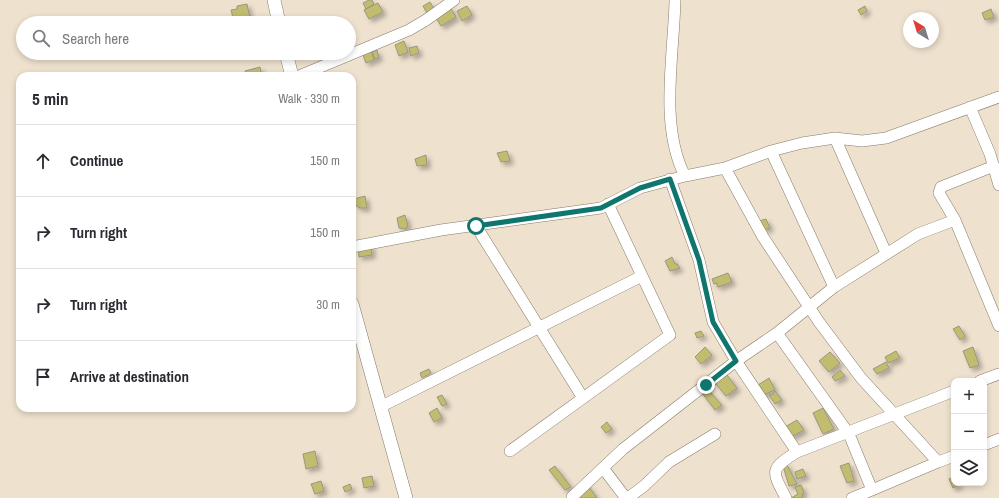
<!DOCTYPE html>
<html lang="en">
<head>
<meta charset="utf-8">
<style>
	:root { --surface:#fff; --page:#f7f7f7; --text:#2b2b33; --muted:#7c7c81; --line:#e1e1e2 }
	body { margin:0; font-family:"Archivo Narrow",sans-serif; background:var(--page); color:var(--text) }
	.controls { position:absolute; right:12px; bottom:12px; display:grid; overflow:hidden; border-radius:8px; box-shadow:0 2px 6px #0003 }
	.controls button { width:36px; height:36px; display:grid; place-items:center; padding:0; border:0; border-bottom:1px solid var(--line); background:var(--surface); color:var(--text); font:20px sans-serif }
	.compass { position:absolute; left:903px; top:12px; width:36px; height:36px; border-radius:50%; background:var(--surface); box-shadow:0 2px 6px #0003; rotate:322deg }
	.stop { position:absolute; width:12px; height:12px; margin:-9px; border:3px solid #0f766e; border-radius:50%; background:#fff }
	.stop.end { background:#0f766e; border-color:#fff; box-shadow:0 1px 4px #0008 }
	.list { margin:0; padding:0; list-style:none }
	h2 { display:flex; justify-content:space-between; align-items:center; height:52px; margin:0; padding:0 16px; font-size:17px }
	h2 small { font-size:13px; font-weight:400; color:var(--muted) }
	.list li { display:grid; grid-template-columns:26px 1fr auto; gap:12px; align-items:center; box-sizing:border-box; height:72px; padding:0 16px; border-top:1px solid var(--line) }
	.list b { display:block; font-size:15px; white-space:nowrap }
	.list em { font-size:13px; font-style:normal; color:var(--muted) }
	.icon { flex:none; width:22px; height:22px; fill:none; stroke:currentColor; stroke-width:2; stroke-linecap:round; stroke-linejoin:round }
	.map { position:relative; flex:none; width:999px; height:498px; overflow:hidden }
	.search { position:absolute; background:var(--surface); box-shadow:0 2px 6px #0003; left:16px; top:16px; width:340px; height:44px; display:flex; align-items:center; gap:10px; box-sizing:border-box; padding:0 14px; border-radius:22px; color:var(--muted); font-size:15px }
	.panel { position:absolute; background:var(--surface); box-shadow:0 2px 6px #0003; left:16px; top:72px; width:340px; height:340px; border-radius:12px }
	.map>svg:first-child { display:block }
	.building { fill:#c1bc6e; stroke:#989782; filter:url(#shadow) }
	.lines { fill:none; stroke-linecap:round; stroke-linejoin:round }
	.minor-casing { stroke:#877b6a; stroke-width:12 }
	.tertiary-casing { stroke:#877b6a; stroke-width:14 }
	.minor { stroke:#fff; stroke-width:11 }
	.tertiary { stroke:#fff; stroke-width:13 }
	.route { stroke:#0f766e; stroke-width:5 }
</style>
</head>
<body>
<div class="map">
<svg width="999" height="498" viewBox="0 0 999 498">
	<defs>
		<filter id="shadow"><feDropShadow dx="3.5" dy="3.5" stdDeviation="2" flood-color="#0004"/></filter>
	</defs>
	<rect width="100%" height="100%" fill="#eee1ce"/>
	<!-- building -->
	<path class="building" d="M369,0H372L374,4L366,9L363,3Z
		M430,2L434,9L427,13L423,6Z
		M378,3L383,12L369,19L364,10Z
		M247,4L250,18L234,22L231,10L237,9V6Z
		M467,6L472,15L462,21L457,11Z
		M865,6L867,11L861,15L858,10Z
		M450,7L456,17L441,26L435,16Z
		M991,9L994,17L985,20L982,13Z
		M404,41L408,52L399,56L395,45Z
		M417,46L419,53L411,56L409,48Z
		M371,49L374,60L366,63L362,52Z
		M377,50L379,58L375,59L372,52Z
		M314,53H324V54L317,58Z
		M260,67L262,76H247L245,71Z
		M507,151L510,161L501,162L497,153Z
		M426,155L427,165L417,166L415,159Z
		M365,196L367,208H359L358,206H356L354,199Z
		M405,215L408,226L405,229L399,228L397,218Z
		M766,219L770,228L764,230L759,221Z
		M371,244L372,255L359,257L358,249Z
		M672,257L675,264H677L680,268L670,271L665,261Z
		M728,273L732,282L718,287L717,283L714,284L712,279Z
		M959,326L965,336L960,340L953,329Z
		M701,331L704,336L697,338L695,333Z
		M705,347L712,355L701,364L695,357Z
		M973,347L979,365L970,368L963,351Z
		M896,351L900,358L888,363L885,357Z
		M830,352L840,363L829,372L819,361Z
		M886,362L889,368L877,374L873,369Z
		M429,369L431,373L422,378L420,373Z
		M840,370L845,376L835,381L832,377Z
		M727,375L737,388L726,396L715,383Z
		M769,378L775,390L763,395L758,385Z
		M707,389L722,405L715,410L702,393Z
		M775,391L782,400L775,404L769,395L773,394Z
		M442,395L447,404L442,406L437,397Z
		M437,408L442,418L434,422L429,413Z
		M823,408L834,429L823,434L813,413Z
		M797,420L804,430L791,437L785,427Z
		M607,422L612,429L606,433L601,427Z
		M315,451L318,466L306,469L303,454Z
		M786,463L797,484L789,486L783,466Z
		M849,463L854,481L847,483L840,466Z
		M555,466L571,487L565,490L549,470Z
		M803,469L806,476L797,479L795,472Z
		M372,476L374,486L364,488L362,478Z
		M954,476V483L961,484L953,488L949,479Z
		M321,481L324,491L315,494L311,484Z
		M350,484L352,489L345,492L343,487Z
		M587,484L597,498H578Z
		M801,485L804,492L802,494L803,498H791L798,494L795,487Z"/>
	<g class="lines">
		<!-- minor casing -->
		<g class="minor-casing">
			<path id="minor" d="M299,76L409,30L426,20L454,0
				M970,107L990,154L999,185
				M835,138L886,253
				M771,151L834,287
				M994,166L941,187L939,193L955,220L999,326
				M725,168L763,237L819,322L861,378L938,462L954,456
				M685,176L725,168L771,151L802,143L835,138L862,141L886,138L999,97
				M670,179L699,260L713,322L736,361L797,452
				M476,226L583,398
				M352,247L441,230L601,208L640,188L685,176C659,126 674,54 675,0
				M777,333L849,434L872,490L852,498
				M980,381L999,374
				M380,407L642,276
				M984,445L999,439
				M510,451L670,335L608,204
				M603,468L625,497L628,498L644,486L669,462L715,434
				M872,490L938,462
				M572,497L623,449L736,361L777,333L834,287L918,234L955,220
				M786,498C771,470 770,469 797,452L954,391"/>
		</g>
		<!-- tertiary casing -->
		<g class="tertiary-casing">
			<path id="tertiary" d="M274,0L279,23
				M286,53L292,76
				M352,304L406,498"/>
		</g>
		<!-- minor -->
		<use href="#minor" class="minor"/>
		<!-- tertiary -->
		<use href="#tertiary" class="tertiary"/>
	</g>
	<g class="lines">
		<!-- route -->
		<path class="route" d="M476,226L601,208L640,188L670,179L699,260L713,322L736,361L706,385"/>
	</g>
</svg>
<div class="controls">
<button>+</button>
<button>−</button>
<button><svg class="icon" aria-label="layers" viewBox="0 0 24 24"><path d="M12 4l9 5-9 5-9-5zM3 14l9 5 9-5"/></svg></button>
</div>
<svg class="compass" viewBox="-18 -18 36 36"><path d="M0-13l5 13h-10z" fill="#e53935"/><path d="M0 13l5-13h-10z" fill="#7c7c81"/></svg>
<div class="stop" style="left:476px;top:226px"></div>
<div class="stop end" style="left:706px;top:385px"></div>
<div class="search"><svg class="icon" aria-label="search" viewBox="0 0 24 24"><circle cx="10" cy="10" r="6"/><path d="M15 15l6 6"/></svg>Search here</div>
<section class="panel">
<h2>5 min<small>Walk · 330 m</small></h2>
<ul class="list">
<li><svg class="icon" aria-label="ahead" viewBox="0 0 24 24"><path d="M12 20V5M6 11l6-6 6 6"/></svg><div><b>Continue</b></div><em>150 m</em></li>
<li><svg class="icon" aria-label="right" viewBox="0 0 24 24"><path d="M7 20v-9h11M14 6l5 5-5 5"/></svg><div><b>Turn right</b></div><em>150 m</em></li>
<li><svg class="icon" aria-label="right" viewBox="0 0 24 24"><path d="M7 20v-9h11M14 6l5 5-5 5"/></svg><div><b>Turn right</b></div><em>30 m</em></li>
<li><svg class="icon" aria-label="arrive" viewBox="0 0 24 24"><path d="M6 21V4h12l-3 4 3 4H6"/></svg><div><b>Arrive at destination</b></div></li>
</ul>
</section>
</div>
</body>
</html>
